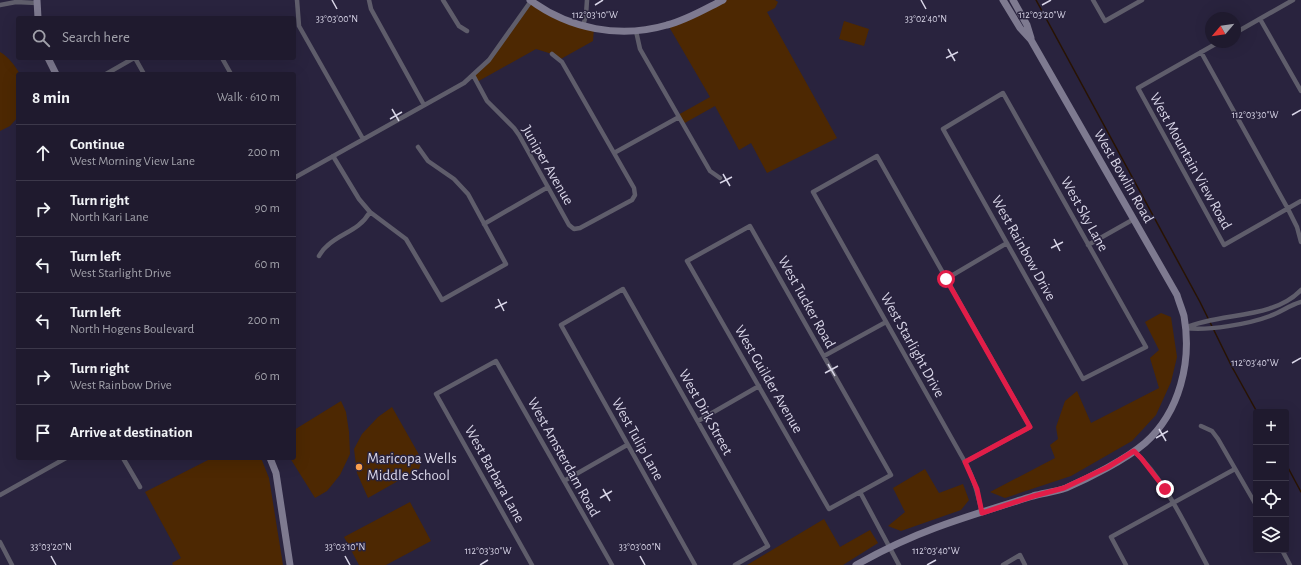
<!DOCTYPE html>
<html lang="en">
<head>
<meta charset="utf-8">
<style>
	:root { --surface:#1f1a2e; --page:#2c273a; --text:#f1f3f6; --muted:#a1a1aa; --line:#3c384a }
	body { margin:0; font-family:"Alegreya Sans",sans-serif; background:var(--page); color:var(--text) }
	.controls { position:absolute; right:12px; bottom:12px; display:grid; overflow:hidden; border-radius:4px; box-shadow:0 4px 16px #0002 }
	.controls button { width:36px; height:36px; display:grid; place-items:center; padding:0; border:0; border-bottom:1px solid var(--line); background:var(--surface); color:var(--text); font:20px sans-serif }
	.compass { position:absolute; left:1205px; top:12px; width:36px; height:36px; border-radius:50%; background:var(--surface); box-shadow:0 4px 16px #0002; rotate:241deg }
	.stop { position:absolute; width:12px; height:12px; margin:-9px; border:3px solid #e11d48; border-radius:50%; background:#fff }
	.stop.end { background:#e11d48; border-color:#fff; box-shadow:0 1px 4px #0008 }
	.list { margin:0; padding:0; list-style:none }
	h2 { display:flex; justify-content:space-between; align-items:center; height:52px; margin:0; padding:0 16px; font-size:17px }
	h2 small { font-size:13px; font-weight:400; color:var(--muted) }
	.list li { display:grid; grid-template-columns:26px 1fr auto; gap:12px; align-items:center; box-sizing:border-box; height:56px; padding:0 16px; border-top:1px solid var(--line) }
	.list b { display:block; font-size:15px; white-space:nowrap }
	.list p { margin:0; font-size:13px; white-space:nowrap; color:var(--muted) }
	.list em { font-size:13px; font-style:normal; color:var(--muted) }
	.icon { flex:none; width:22px; height:22px; fill:none; stroke:currentColor; stroke-width:2; stroke-linecap:round; stroke-linejoin:round }
	.map { position:relative; flex:none; width:1301px; height:565px; overflow:hidden }
	.search { position:absolute; background:var(--surface); box-shadow:0 4px 16px #0002; left:16px; top:16px; width:280px; height:44px; display:flex; align-items:center; gap:10px; box-sizing:border-box; padding:0 14px; border-radius:4px; color:var(--muted); font-size:15px }
	.panel { position:absolute; background:var(--surface); box-shadow:0 4px 16px #0002; left:16px; top:72px; width:280px; height:388px; border-radius:4px }
	.map>svg:first-child { display:block }
	.green { fill:#4d2802 }
	.lines { fill:none; stroke-linecap:round; stroke-linejoin:round }
	.stream { stroke:#281302; stroke-width:1.5 }
	.street { stroke:#5f5d6b; stroke-width:4.5 }
	.secondary { stroke:#7e7a90; stroke-width:7 }
	.route { stroke:#e11d48; stroke-width:5 }
	.ticks { fill:none; stroke:#d8d5e7; stroke-width:1.5 }
	.poi-dot { fill:#fa9f4e; stroke:#29233e; stroke-width:1.5 }
	.labels { text-anchor:middle; stroke-width:3; stroke-linejoin:round; paint-order:stroke }
	.street-label { font-size:15px; fill:#d8d5e7; stroke:#29233e }
	.poi-label { font-size:15px; fill:#d8d5e7; stroke:#29233e; text-anchor:start }
	.ticks-label { font-size:10px; text-anchor:middle; fill:#d8d5e7; stroke:#29233e; stroke-width:3; stroke-linejoin:round; paint-order:stroke }
</style>
</head>
<body>
<div class="map">
<svg width="1301" height="565" viewBox="0 0 1301 565">
	<rect width="100%" height="100%" fill="#29233e"/>
	<!-- green -->
	<path class="green" d="M723,0H775L778,2L775,8L767,12L837,138L767,173L751,143L739,150L715,106L683,124L678,115L710,97L668,25Z
		M531,1L547,11L594,28L593,41L559,60L552,54L536,49L477,82L473,75L482,67Z
		M844,21L869,29L864,46L839,39Z
		M0,52C9,57 15,66 20,74H18V117L10,126L0,131Z
		M1161,313L1171,317L1177,357L1171,382L1156,415L1132,441L1071,476L1005,498L990,492L1055,458L1050,445L1058,439L1056,427L1065,401L1077,391L1091,423L1159,388L1150,358L1159,350L1145,322Z
		M341,401L346,412L349,432L350,454L340,475L327,491L315,498L290,458H294V430Z
		M392,407L422,460L419,469L368,498L357,473L354,449L362,434L378,417Z
		M212,458H261L269,478L283,565H173L172,563L181,558L145,492Z
		M925,469L939,493L963,484L969,500L961,510L901,531L888,526L905,512L893,488Z
		M410,502L431,541L386,565H359L344,537Z
		M824,519L840,547L870,530L878,543L843,565H747Z"/>
	<g class="lines">
		<!-- stream -->
		<path class="stream" d="M1036,0L1200,302L1232,367L1257,412
			M1286,464L1301,492"/>
		<!-- street -->
		<path class="street" d="M297,0L299,26L363,139
			M369,0L371,9L424,105
			M443,0L459,26L467,31
			M1093,0L1105,21L1142,0
			M0,5L16,2L37,3
			M1260,19L1301,91
			M583,26L586,15L587,0
			M636,31L640,49L683,124L710,171L720,178
			M1235,33L1293,0
			M1219,42L1138,88L1224,245L1301,201
			M1201,52L1288,209L1297,227L1301,242
			M135,58L144,74
			M222,58L231,74
			M106,74L134,58
			M473,75L487,101L514,128L519,135L569,225L574,229L580,228L632,200L635,195L634,188L562,62L552,54
			M1003,93L1146,347L1083,379L943,129Z
			M614,153L679,117
			M333,156L359,199L370,212L406,239L442,300L506,264L468,194L454,179L428,161L418,147
			M294,178L464,83L489,60L531,1
			M484,224L548,187
			M750,226L891,475L829,509L687,261Z
			M1088,245L1134,219
			M319,256C321,253 323,249 327,246C342,232 358,232 370,212
			M946,279L1007,243
			M1185,328C1221,312 1272,320 1301,290
			M1185,328C1208,331 1249,324 1270,316C1281,312 1290,305 1301,302
			M824,356L886,322
			M698,421L759,386
			M1201,426L1212,431L1218,439L1256,505
			M1134,451C1166,481 1186,527 1207,565
			M123,458L140,487
			M965,462L1030,427L877,156L813,192L965,462C974,478 978,495 982,513
			M564,481L627,445
			M860,492L899,565
			M0,495L66,458
			M0,542L12,565
			M1282,550L1290,565
			M532,565L436,394L496,361L612,565
			M695,565L561,325L623,289L768,546L735,565
			M1003,565L1020,555L1025,565
			M1126,565L1111,537L1235,469"/>
		<!-- secondary -->
		<path class="secondary" d="M37,0L38,18
			M530,0C569,29 620,39 667,25C687,20 705,9 723,0
			M1013,0L1027,25L1031,38
			M48,58L56,74
			M270,458L276,473L290,565
			M856,565C881,551 908,538 935,528C967,516 1001,506 1033,496C1044,493 1055,492 1066,488C1089,478 1125,460 1145,443C1180,412 1192,361 1184,316C1182,309 1179,302 1177,295L1031,40L1020,28L1003,0"/>
	</g>
	<g class="lines">
		<!-- route -->
		<path class="route" d="M946,279L1030,427L965,462L977,489L982,513L1034,496L1064,488L1108,467L1134,451L1141,458L1165,489"/>
	</g>
	<!-- ticks -->
	<path class="ticks" d="M332,0L337,9M921,0L926,9M595,5L603,0M1042,5L1051,0M948,49L955,61M946,58L958,52M392,109L399,121M1292,115L1301,110M390,119L402,112M723,174L730,186M720,183L732,177M1054,239L1060,251M1051,248L1063,242M498,299L504,311M495,308L507,302M1292,363L1301,358M828,364L835,376M825,373L838,366M1159,429L1166,441M1156,438L1168,431M603,489L610,501M600,498L612,491M51,556L56,565M345,556L350,565M640,556L645,565M480,565L488,560M927,565L936,560"/>
	<!-- markers -->
	<circle class="poi-dot" cx="359" cy="467" r="4"/>
	<g class="labels">
		<!-- street labels -->
		<g class="street-label">
			<text transform="translate(1191 161) rotate(61)" y="5">West Mountain View Road</text>
			<text transform="translate(548 165) rotate(60)" y="5">Juniper Avenue</text>
			<text transform="translate(1124 176) rotate(60)" y="5">West Bowlin Road</text>
			<text transform="translate(1085 214) rotate(61)" y="5">West Sky Lane</text>
			<text transform="translate(1024 248) rotate(61)" y="5">West Rainbow Drive</text>
			<text transform="translate(807 302) rotate(61)" y="5">West Tucker Road</text>
			<text transform="translate(913 345) rotate(61)" y="5">West Starlight Drive</text>
			<text transform="translate(769 379) rotate(60)" y="5">West Guilder Avenue</text>
			<text transform="translate(706 412) rotate(61)" y="5">West Dirk Street</text>
			<text transform="translate(638 439) rotate(61)" y="5">West Tulip Lane</text>
			<text transform="translate(564 457) rotate(61)" y="5">West Amsterdam Road</text>
			<text transform="translate(495 474) rotate(61)" y="5">West Barbara Lane</text>
		</g>
		<!-- poi labels -->
		<g class="poi-label">
			<text x="367" y="463">Maricopa Wells<tspan x="367" dy="17">Middle School</tspan></text>
		</g>
	</g>
	<g class="ticks-label">
		<text x="595" y="18">112°03'10"W</text>
		<text x="1042" y="18">112°03'20"W</text>
		<text x="337" y="22">33°03'00"N</text>
		<text x="926" y="22">33°02'40"N</text>
		<text x="1255" y="118">112°03'30"W</text>
		<text x="1255" y="366">112°03'40"W</text>
		<text x="51" y="550">33°03'20"N</text>
		<text x="345" y="550">33°03'10"N</text>
		<text x="640" y="550">33°03'00"N</text>
		<text x="488" y="554">112°03'30"W</text>
		<text x="936" y="554">112°03'40"W</text>
	</g>
</svg>
<div class="controls">
<button>+</button>
<button>−</button>
<button><svg class="icon" aria-label="locate" viewBox="0 0 24 24"><circle cx="12" cy="12" r="6"/><path d="M12 2v4M12 18v4M2 12h4M18 12h4"/></svg></button>
<button><svg class="icon" aria-label="layers" viewBox="0 0 24 24"><path d="M12 4l9 5-9 5-9-5zM3 14l9 5 9-5"/></svg></button>
</div>
<svg class="compass" viewBox="-18 -18 36 36"><path d="M0-13l5 13h-10z" fill="#e53935"/><path d="M0 13l5-13h-10z" fill="#a1a1aa"/></svg>
<div class="stop" style="left:946px;top:279px"></div>
<div class="stop end" style="left:1165px;top:489px"></div>
<div class="search"><svg class="icon" aria-label="search" viewBox="0 0 24 24"><circle cx="10" cy="10" r="6"/><path d="M15 15l6 6"/></svg>Search here</div>
<section class="panel">
<h2>8 min<small>Walk · 610 m</small></h2>
<ul class="list">
<li><svg class="icon" aria-label="ahead" viewBox="0 0 24 24"><path d="M12 20V5M6 11l6-6 6 6"/></svg><div><b>Continue</b><p>West Morning View Lane</p></div><em>200 m</em></li>
<li><svg class="icon" aria-label="right" viewBox="0 0 24 24"><path d="M7 20v-9h11M14 6l5 5-5 5"/></svg><div><b>Turn right</b><p>North Kari Lane</p></div><em>90 m</em></li>
<li><svg class="icon" aria-label="left" viewBox="0 0 24 24"><path d="M17 20v-9H6M10 6l-5 5 5 5"/></svg><div><b>Turn left</b><p>West Starlight Drive</p></div><em>60 m</em></li>
<li><svg class="icon" aria-label="left" viewBox="0 0 24 24"><path d="M17 20v-9H6M10 6l-5 5 5 5"/></svg><div><b>Turn left</b><p>North Hogens Boulevard</p></div><em>200 m</em></li>
<li><svg class="icon" aria-label="right" viewBox="0 0 24 24"><path d="M7 20v-9h11M14 6l5 5-5 5"/></svg><div><b>Turn right</b><p>West Rainbow Drive</p></div><em>60 m</em></li>
<li><svg class="icon" aria-label="arrive" viewBox="0 0 24 24"><path d="M6 21V4h12l-3 4 3 4H6"/></svg><div><b>Arrive at destination</b></div></li>
</ul>
</section>
</div>
</body>
</html>
